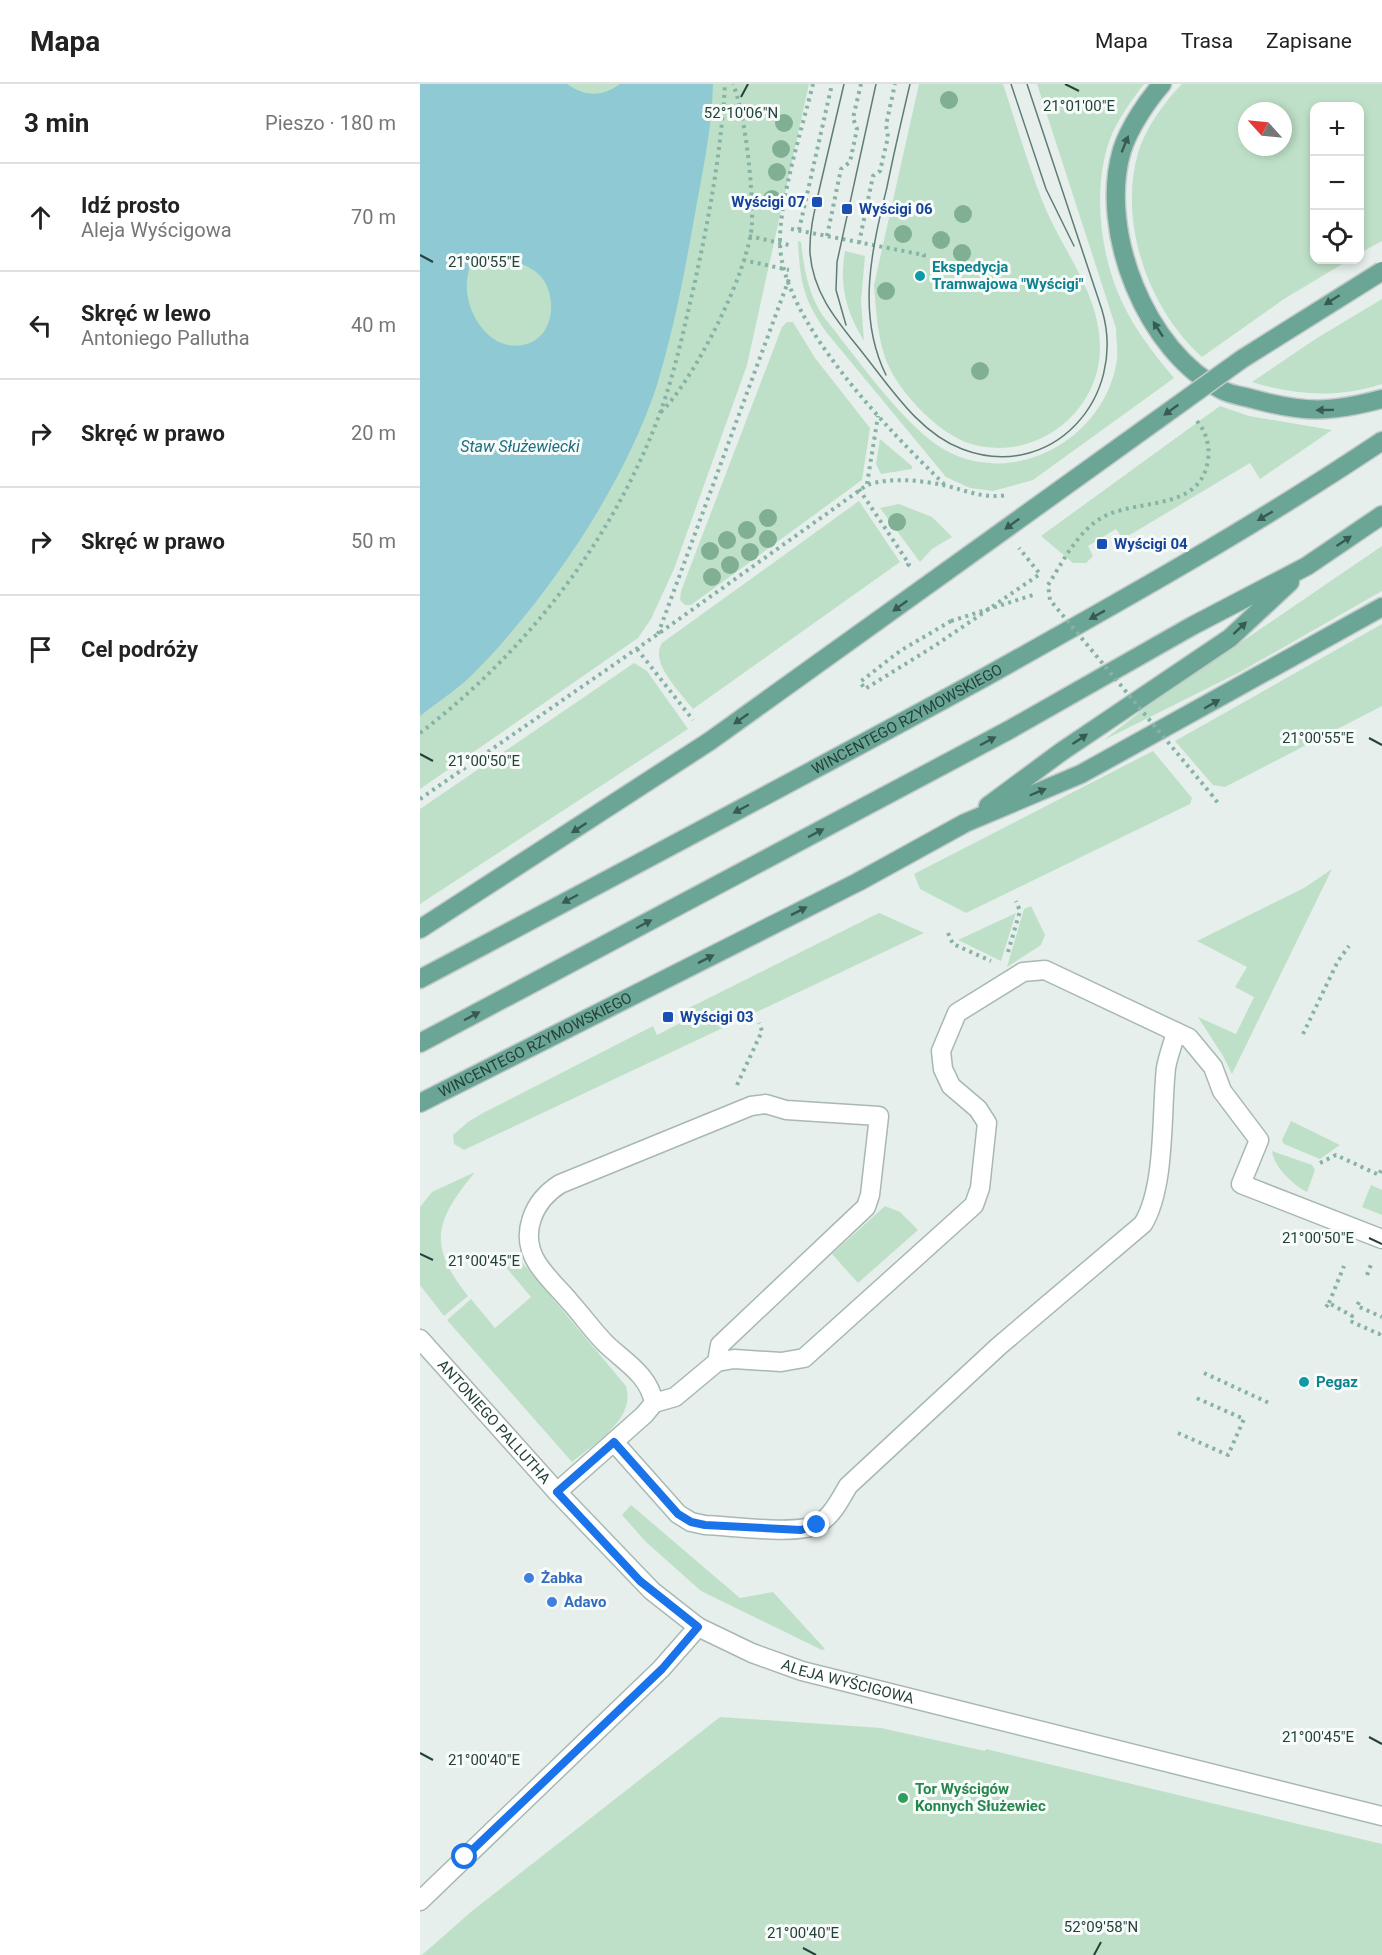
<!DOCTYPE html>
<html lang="pl">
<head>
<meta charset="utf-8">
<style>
	:root { --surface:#fff; --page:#f6f6f6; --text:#222; --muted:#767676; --line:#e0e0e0 }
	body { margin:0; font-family:Roboto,sans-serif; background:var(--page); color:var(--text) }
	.controls { position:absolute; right:18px; top:18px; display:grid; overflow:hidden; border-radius:12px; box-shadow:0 3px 9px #0003 }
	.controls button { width:54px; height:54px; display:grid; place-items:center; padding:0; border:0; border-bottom:2px solid var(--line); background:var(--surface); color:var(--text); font:30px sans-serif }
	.compass { position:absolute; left:818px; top:18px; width:54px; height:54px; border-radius:50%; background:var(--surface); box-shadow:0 3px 9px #0003; rotate:297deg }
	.stop { position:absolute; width:18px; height:18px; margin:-14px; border:4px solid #1a73e8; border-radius:50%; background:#fff }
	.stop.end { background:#1a73e8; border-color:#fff; box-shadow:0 2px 6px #0008 }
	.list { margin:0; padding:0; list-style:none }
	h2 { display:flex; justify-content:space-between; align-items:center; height:78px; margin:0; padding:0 24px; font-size:26px }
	h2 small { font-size:20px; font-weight:400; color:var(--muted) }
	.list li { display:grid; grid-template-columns:39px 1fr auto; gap:18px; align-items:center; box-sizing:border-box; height:108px; padding:0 24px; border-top:2px solid var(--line) }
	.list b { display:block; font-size:22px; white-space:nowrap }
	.list p { margin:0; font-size:20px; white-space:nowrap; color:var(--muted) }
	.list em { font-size:20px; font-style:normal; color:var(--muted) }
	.icon { flex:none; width:33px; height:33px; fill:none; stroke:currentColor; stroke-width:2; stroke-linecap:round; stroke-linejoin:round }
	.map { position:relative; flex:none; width:962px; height:1871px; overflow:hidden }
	header { display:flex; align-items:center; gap:36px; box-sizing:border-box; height:84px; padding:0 30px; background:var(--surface); border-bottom:2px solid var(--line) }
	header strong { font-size:28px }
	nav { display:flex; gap:33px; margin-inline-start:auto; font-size:21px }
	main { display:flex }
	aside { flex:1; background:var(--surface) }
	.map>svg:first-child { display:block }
	.green { fill:#bfe0c8; fill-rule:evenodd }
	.water { fill:#8ec9d4; fill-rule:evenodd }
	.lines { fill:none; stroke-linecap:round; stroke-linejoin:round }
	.minor-casing { stroke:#a8b8b2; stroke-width:21 }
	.major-casing { stroke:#c2cac8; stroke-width:21 }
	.path { stroke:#86b3a5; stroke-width:4; stroke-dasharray:3 4.5; stroke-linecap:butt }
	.minor { stroke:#fff; stroke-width:18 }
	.major { stroke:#6aa596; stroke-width:18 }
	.tram { stroke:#5f7d75; stroke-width:1.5 }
	.major-bridge-casing { stroke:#c2cac8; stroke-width:21; stroke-linecap:butt }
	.path-bridge { stroke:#86b3a5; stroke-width:4; stroke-dasharray:3 4.5; stroke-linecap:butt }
	.major-bridge { stroke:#6aa596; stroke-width:18 }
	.tree { fill:#80af93 }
	.oneway { fill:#365b51 }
	.route { stroke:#1a73e8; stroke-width:8 }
	.ticks { fill:none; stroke:#24423a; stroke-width:2 }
	.transit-dot { fill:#1a4fb4; stroke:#f7fbf9; stroke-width:2 }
	.culture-dot { fill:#0f9aa8; stroke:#f7fbf9; stroke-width:2 }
	.shop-dot { fill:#3f7fe0; stroke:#f7fbf9; stroke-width:2 }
	.leisure-dot { fill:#2e9e5b; stroke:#f7fbf9; stroke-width:2 }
	.labels { text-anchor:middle; stroke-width:6; stroke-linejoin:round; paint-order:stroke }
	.transit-label { font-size:15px; font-weight:bold; fill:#164399; stroke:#f7fbf9; text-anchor:start }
	.culture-label { font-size:15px; font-weight:bold; fill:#0d838f; stroke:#f7fbf9; text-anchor:start }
	.street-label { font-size:15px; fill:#24423a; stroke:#f7fbf9 }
	.shop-label { font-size:15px; font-weight:bold; fill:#366cbe; stroke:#f7fbf9; text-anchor:start }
	.leisure-label { font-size:15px; font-weight:bold; fill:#27864d; stroke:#f7fbf9; text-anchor:start }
	.water-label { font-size:16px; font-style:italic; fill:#1c6f80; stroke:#f7fbf9 }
	.ticks-label { font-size:15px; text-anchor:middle; fill:#24423a; stroke:#f7fbf9; stroke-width:6; stroke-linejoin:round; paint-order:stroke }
</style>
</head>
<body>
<header>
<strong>Mapa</strong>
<nav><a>Mapa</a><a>Trasa</a><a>Zapisane</a></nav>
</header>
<main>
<aside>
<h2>3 min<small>Pieszo · 180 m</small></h2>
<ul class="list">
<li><svg class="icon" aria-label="ahead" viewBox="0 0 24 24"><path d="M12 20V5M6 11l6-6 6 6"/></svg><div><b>Idź prosto</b><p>Aleja Wyścigowa</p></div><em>70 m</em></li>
<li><svg class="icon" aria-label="left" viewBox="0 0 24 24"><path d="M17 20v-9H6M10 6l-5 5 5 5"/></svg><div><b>Skręć w lewo</b><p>Antoniego Pallutha</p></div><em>40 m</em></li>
<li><svg class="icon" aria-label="right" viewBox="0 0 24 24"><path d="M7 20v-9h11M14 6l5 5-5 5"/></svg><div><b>Skręć w prawo</b></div><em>20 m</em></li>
<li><svg class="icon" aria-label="right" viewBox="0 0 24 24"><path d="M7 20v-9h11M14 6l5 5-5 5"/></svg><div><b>Skręć w prawo</b></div><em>50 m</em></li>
<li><svg class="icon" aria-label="arrive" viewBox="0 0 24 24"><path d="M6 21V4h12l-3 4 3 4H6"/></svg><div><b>Cel podróży</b></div></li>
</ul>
</aside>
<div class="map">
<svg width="962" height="1871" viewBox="0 0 962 1871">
	<rect width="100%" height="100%" fill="#e6efeb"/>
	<!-- green -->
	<path class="green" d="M0,0H389L327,281L254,485L231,535L218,554L0,705Z
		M499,0H583C596,39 607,78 622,116C641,165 680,209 680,263C680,331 612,380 548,359C519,349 484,313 470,285C458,261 456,228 454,201Z
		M617,0H724C711,17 698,35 690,55C672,104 680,171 702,218C715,246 734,270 754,294L613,396L573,407L550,404L526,393L407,249C383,216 380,197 378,157L381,158C384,185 388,209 403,232C434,270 478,334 517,361C588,409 686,357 697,275C698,265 696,254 696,244Z
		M762,0H962V157L940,169V22H894V176H929L864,215L782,273C729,226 698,139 718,69C725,45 745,17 762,0ZM827,27H863V63H827Z
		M425,167L445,172L441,217L444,257C426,227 419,202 425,167Z
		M962,215V300C918,314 876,312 832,298L897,254Z
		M367,238H373L395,274L450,344L442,396L271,521H265L260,516L261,507L362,243Z
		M800,322L829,332L912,346L840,395L830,379L703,455L696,445L668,462L673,472L666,479H653L621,452Z
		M460,355L492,382V385L461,390L456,380Z
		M439,417L480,478L273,625C261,609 229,579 242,559Z
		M479,420L512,433L532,453L512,465L500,478L460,424Z
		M962,462V507L820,588L684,656L729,621Z
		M962,540V622L805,703L793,701L755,657Z
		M214,579L227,587L268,645L0,820V725Z
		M733,667L772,714L770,720L546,829L500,805L494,790Z
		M912,785L812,990L803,972L778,933L816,950L834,913L815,903L827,883L777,857L884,804Z
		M611,822L625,851L621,861L587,883L604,825Z
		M459,829L504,849L44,1066L34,1060L33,1051L48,1038L63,1029L233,942L237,951L266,936L263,927Z
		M596,829L581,877L538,856Z
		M871,1037L920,1061L900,1075L864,1060L862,1056Z
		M852,1067L892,1081L895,1086L887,1108C873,1101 854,1083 852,1067Z
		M55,1088C15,1137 7,1161 48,1212L24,1232L0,1201V1123L12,1108Z
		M951,1101L962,1106V1131L942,1123Z
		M465,1122L480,1128L498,1146L438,1199L412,1170Z
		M91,1169L96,1171L206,1302C216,1335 175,1359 152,1378L27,1236L51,1215L75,1244L111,1213L85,1182L83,1177Z
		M211,1421L320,1514L353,1508L405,1565L402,1566L281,1507L226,1458L202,1431Z
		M300,1633L461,1644L565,1667L566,1665L962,1760V1871H2L52,1827Z"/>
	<!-- water -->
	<path class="water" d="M0,0H147C166,13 182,13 200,0H293C292,45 282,91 274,135C264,192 253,249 236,304C202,405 126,517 50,593C35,607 16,619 0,632ZM78,173C92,177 112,181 122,194C138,215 134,255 103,261C69,268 44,227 47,197C48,192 48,184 52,180C58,173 69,174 78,173Z"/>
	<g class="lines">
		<!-- minor casing -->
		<g class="minor-casing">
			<g id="minor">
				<path id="s1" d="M0,1255L137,1408L232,1507L278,1543L332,1569L382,1587L962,1732"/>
				<path d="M234,1319L255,1313L297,1278L314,1275L361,1278L384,1274L554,1121L560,1104L567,1039L558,1025L531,1002L523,985L521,967L537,929L603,888L625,886L769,954L793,983L802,1007L839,1056L821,1100L962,1155"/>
				<path d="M194,1358L258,1430L271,1438L285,1441C311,1442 376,1451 396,1441C411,1434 420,1416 428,1402L579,1262L723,1140C746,1102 741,1029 746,984C748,972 753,960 756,948"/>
				<path d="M137,1408L224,1331L234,1319C229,1291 205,1278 186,1260C173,1247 162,1231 150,1218C139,1205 126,1193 117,1179C99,1150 113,1117 140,1100L331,1022L346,1020L366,1026L459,1032L450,1111L446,1123L300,1261L297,1278"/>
				<path d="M0,1817L241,1585L278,1543"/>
			</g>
		</g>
		<!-- major casing -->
		<g class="major-casing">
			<g id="major">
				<path d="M742,0C727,17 709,44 702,66C678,147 726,268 802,306C811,311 823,312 833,315C885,329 909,329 962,315"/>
				<path d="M568,722L641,668L810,554L870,498"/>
				<path d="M0,845L290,657L527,487"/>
				<path id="s2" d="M0,895C189,795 379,695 567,592C701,517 835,442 962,357"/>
				<path d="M0,959L589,646L772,542L887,482L962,431"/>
				<path id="s3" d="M0,1019L438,798L545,739L661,690L962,523"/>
			</g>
		</g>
		<!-- path -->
		<path class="path" d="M393,0C382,45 359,116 360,160C362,237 470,348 524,400
			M371,145L504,171L503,176
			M379,146L412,0
			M329,152L369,161
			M407,152L421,85L430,78L437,45L433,34L441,0
			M439,159L453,92L460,87L468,53L466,41L475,0
			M323,176L369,186
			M241,328C274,296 329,187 332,140C333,105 326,33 313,0
			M447,400L458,332
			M439,405L489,480L486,483
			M531,537L480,567L440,598L445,605L516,561L620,490L599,464
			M238,550L369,195
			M217,565L273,636
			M0,649C107,567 193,456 240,329C255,288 264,244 274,202C289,134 301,69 305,0
			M791,710L798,719
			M0,715L238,550L447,401C470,393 502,396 527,402C548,407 564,415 587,411
			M528,849L533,860L571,877
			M588,868L600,827L596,817
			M883,950L918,877L929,862
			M317,1001L342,947L339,939
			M900,1079L916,1071L959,1091L962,1084
			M947,1191L952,1178
			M939,1218L937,1222L962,1233
			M909,1219L924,1182
			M906,1223L909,1219L932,1232L930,1237L959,1250L962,1247
			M784,1289L849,1319
			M758,1349L808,1371L824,1335L774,1313"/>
		<!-- minor -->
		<use href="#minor" class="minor"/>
		<!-- major -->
		<use href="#major" class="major"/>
		<!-- tram -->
		<path class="tram" d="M424,0C416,33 409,65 401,98C396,121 389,145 390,169C393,210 418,238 442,268C470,303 499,349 542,365C631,399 708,314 682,226L607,0
			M591,0L626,105L654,162
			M426,241L416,206L417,178L456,0
			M466,291C436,230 452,165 467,103C474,68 482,34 490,0"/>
		<!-- major-bridge casing -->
		<g class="major-bridge-casing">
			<path id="major-bridge" d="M527,487L822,275L962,187"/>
		</g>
		<!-- path-bridge -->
		<path class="path-bridge" d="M777,337C786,348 790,361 788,376C781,426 722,415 687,431C659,444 644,476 628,501L630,516L791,710
			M531,537L613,511"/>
		<!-- major-bridge -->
		<use href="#major-bridge" class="major-bridge"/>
	</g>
	<!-- trees -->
	<g class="tree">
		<circle cx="529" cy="16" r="9"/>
		<circle cx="364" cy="39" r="9"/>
		<circle cx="361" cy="65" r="9"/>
		<circle cx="357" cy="88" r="9"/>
		<circle cx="352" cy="115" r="9"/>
		<circle cx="543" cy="130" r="9"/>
		<circle cx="483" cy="150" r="9"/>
		<circle cx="521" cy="156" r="9"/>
		<circle cx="542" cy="169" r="9"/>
		<circle cx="466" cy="207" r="9"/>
		<circle cx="560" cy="287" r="9"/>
		<circle cx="348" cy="434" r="9"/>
		<circle cx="477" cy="438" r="9"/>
		<circle cx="327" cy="446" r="9"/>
		<circle cx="348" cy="455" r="9"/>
		<circle cx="307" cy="456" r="9"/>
		<circle cx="290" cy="467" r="9"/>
		<circle cx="330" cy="468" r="9"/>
		<circle cx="310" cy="481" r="9"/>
		<circle cx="292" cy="493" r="9"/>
	</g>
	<!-- one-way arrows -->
	<defs><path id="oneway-solid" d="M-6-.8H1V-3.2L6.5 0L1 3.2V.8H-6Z" transform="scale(1.5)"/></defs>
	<g class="oneway">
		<use href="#oneway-solid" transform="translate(705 60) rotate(-68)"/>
		<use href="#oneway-solid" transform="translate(912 216) rotate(148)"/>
		<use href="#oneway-solid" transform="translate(738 245) rotate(-123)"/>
		<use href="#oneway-solid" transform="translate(751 326) rotate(144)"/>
		<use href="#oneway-solid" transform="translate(905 326) rotate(179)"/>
		<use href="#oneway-solid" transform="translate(845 432) rotate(149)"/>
		<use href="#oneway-solid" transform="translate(592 440) rotate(144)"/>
		<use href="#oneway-solid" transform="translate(924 457) rotate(-34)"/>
		<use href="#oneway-solid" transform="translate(480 522) rotate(144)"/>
		<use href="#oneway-solid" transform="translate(677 531) rotate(151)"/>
		<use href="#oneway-solid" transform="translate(820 544) rotate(-43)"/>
		<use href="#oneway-solid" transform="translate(792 620) rotate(-30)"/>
		<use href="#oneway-solid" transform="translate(321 635) rotate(145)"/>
		<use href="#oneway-solid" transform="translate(660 655) rotate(-34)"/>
		<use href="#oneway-solid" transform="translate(568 657) rotate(-28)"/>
		<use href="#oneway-solid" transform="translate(618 708) rotate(-23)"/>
		<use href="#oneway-solid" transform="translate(321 725) rotate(152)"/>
		<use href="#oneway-solid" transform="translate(159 744) rotate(147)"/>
		<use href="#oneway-solid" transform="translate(396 749) rotate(-28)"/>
		<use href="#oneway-solid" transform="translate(150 815) rotate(152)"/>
		<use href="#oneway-solid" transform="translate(379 827) rotate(-27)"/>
		<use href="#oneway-solid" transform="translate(224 840) rotate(-28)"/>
		<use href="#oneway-solid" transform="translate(286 875) rotate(-27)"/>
		<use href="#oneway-solid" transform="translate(52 932) rotate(-28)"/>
	</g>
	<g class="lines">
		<!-- route -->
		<path class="route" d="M45,1773L242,1585L278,1543L220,1497L137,1408L194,1358L258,1430L271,1438L285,1441L381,1446L397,1441"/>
	</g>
	<!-- ticks -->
	<path class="ticks" d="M645,0L659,7M321,13L328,0M0,171L13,178M949,654L962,661M0,670L13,677M949,1154L962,1160M0,1170L13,1176M949,1653L962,1660M0,1669L13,1676M383,1864L396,1871M674,1871L681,1858"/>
	<!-- markers -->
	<g class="transit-dot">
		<rect x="391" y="112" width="12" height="12" rx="3"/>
		<rect x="421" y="119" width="12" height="12" rx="3"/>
		<rect x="676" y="454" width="12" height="12" rx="3"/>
		<rect x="242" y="927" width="12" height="12" rx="3"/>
	</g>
	<g class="culture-dot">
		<circle cx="500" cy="192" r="6"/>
		<circle cx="884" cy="1298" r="6"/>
	</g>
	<g class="shop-dot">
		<circle cx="109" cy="1494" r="6"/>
		<circle cx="132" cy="1518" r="6"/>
	</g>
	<circle class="leisure-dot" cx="483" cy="1714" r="6"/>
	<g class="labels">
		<!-- transit labels -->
		<g class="transit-label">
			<text x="385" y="123" text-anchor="end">Wyścigi 07</text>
			<text x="439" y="130">Wyścigi 06</text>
			<text x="694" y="465">Wyścigi 04</text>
			<text x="260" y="938">Wyścigi 03</text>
		</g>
		<!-- culture labels -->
		<g class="culture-label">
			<text x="512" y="188">Ekspedycja<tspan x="512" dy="17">Tramwajowa "Wyścigi"</tspan></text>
			<text x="896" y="1303">Pegaz</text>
		</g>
		<!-- street labels -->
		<g class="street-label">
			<text dy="5" stroke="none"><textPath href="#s2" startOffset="552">WINCENTEGO RZYMOWSKIEGO</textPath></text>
			<text dy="5" stroke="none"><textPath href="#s3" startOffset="129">WINCENTEGO RZYMOWSKIEGO</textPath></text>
			<text dy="5" stroke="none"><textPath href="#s1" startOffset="111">ANTONIEGO PALLUTHA</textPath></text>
			<text dy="5" stroke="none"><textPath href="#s1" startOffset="561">ALEJA WYŚCIGOWA</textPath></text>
		</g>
		<!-- shop labels -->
		<g class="shop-label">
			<text x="121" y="1499">Żabka</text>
			<text x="144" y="1523">Adavo</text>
		</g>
		<!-- leisure labels -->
		<g class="leisure-label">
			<text x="495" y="1710">Tor Wyścigów<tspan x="495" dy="17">Konnych Służewiec</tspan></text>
		</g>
		<!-- water labels -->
		<g class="water-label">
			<text x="100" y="368">Staw Służewiecki</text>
		</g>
	</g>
	<g class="ticks-label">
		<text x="659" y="27">21°01'00"E</text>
		<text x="321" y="34">52°10'06"N</text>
		<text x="64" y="183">21°00'55"E</text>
		<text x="898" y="659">21°00'55"E</text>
		<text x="64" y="682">21°00'50"E</text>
		<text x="898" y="1159">21°00'50"E</text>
		<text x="64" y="1182">21°00'45"E</text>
		<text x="898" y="1658">21°00'45"E</text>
		<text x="64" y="1681">21°00'40"E</text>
		<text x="681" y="1848">52°09'58"N</text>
		<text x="383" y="1854">21°00'40"E</text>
	</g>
</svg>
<div class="controls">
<button>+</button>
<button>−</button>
<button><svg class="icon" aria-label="locate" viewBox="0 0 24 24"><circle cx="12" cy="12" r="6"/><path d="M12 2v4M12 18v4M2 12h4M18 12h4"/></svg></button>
</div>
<svg class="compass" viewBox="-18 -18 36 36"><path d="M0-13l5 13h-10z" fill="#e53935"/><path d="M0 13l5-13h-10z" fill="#767676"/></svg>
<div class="stop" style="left:45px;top:1773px"></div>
<div class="stop end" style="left:397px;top:1441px"></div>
</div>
</main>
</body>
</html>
